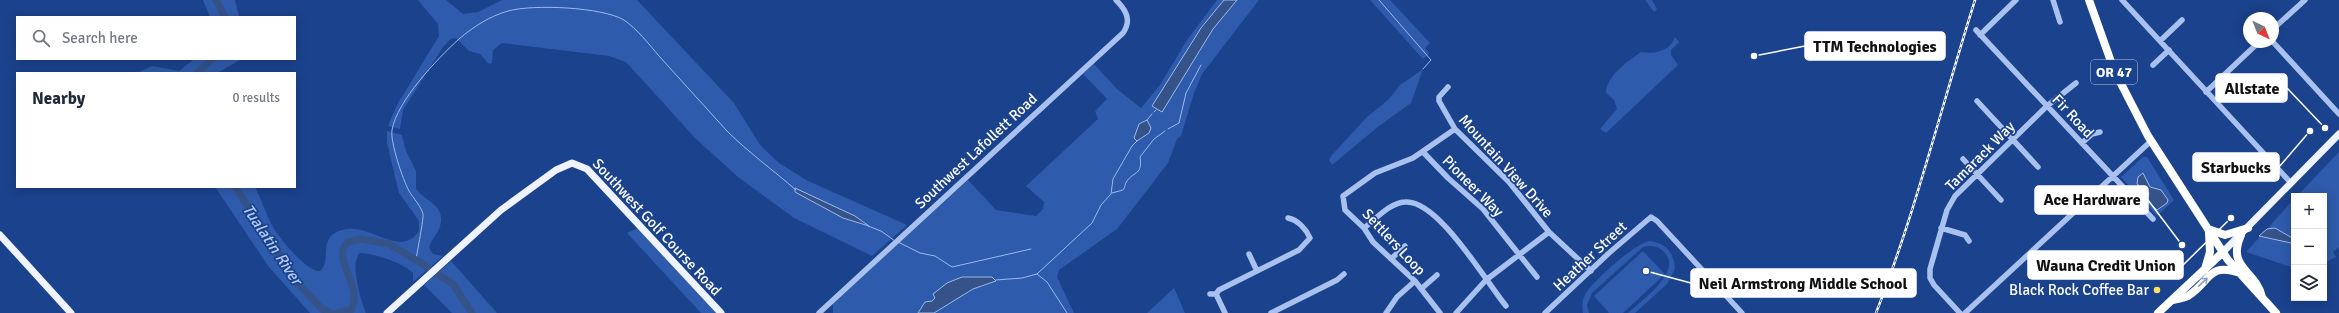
<!DOCTYPE html>
<html lang="en">
<head>
<meta charset="utf-8">
<style>
	:root { --surface:#fff; --page:#f6f6f7; --text:#1f2937; --muted:#747a83; --line:#e0e1e3 }
	body { margin:0; font-family:Signika,sans-serif; background:var(--page); color:var(--text) }
	.controls { position:absolute; right:12px; bottom:12px; display:grid; overflow:hidden; border-radius:0px; box-shadow:0 2px 10px #0003 }
	.controls button { width:36px; height:36px; display:grid; place-items:center; padding:0; border:0; border-bottom:1px solid var(--line); background:var(--surface); color:var(--text); font:20px sans-serif }
	.compass { position:absolute; left:2243px; top:12px; width:36px; height:36px; border-radius:50%; background:var(--surface); box-shadow:0 2px 10px #0003; rotate:137deg }
	.list { margin:0; padding:0; list-style:none }
	h2 { display:flex; justify-content:space-between; align-items:center; height:52px; margin:0; padding:0 16px; font-size:17px }
	h2 small { font-size:13px; font-weight:400; color:var(--muted) }
	.icon { flex:none; width:22px; height:22px; fill:none; stroke:currentColor; stroke-width:2; stroke-linecap:round; stroke-linejoin:round }
	.map { position:relative; flex:none; width:2339px; height:313px; overflow:hidden }
	.search { position:absolute; background:var(--surface); box-shadow:0 2px 10px #0003; left:16px; top:16px; width:280px; height:44px; display:flex; align-items:center; gap:10px; box-sizing:border-box; padding:0 14px; border-radius:0px; color:var(--muted); font-size:15px }
	.panel { position:absolute; background:var(--surface); box-shadow:0 2px 10px #0003; left:16px; top:72px; width:280px; height:116px; border-radius:0px }
	.map>svg:first-child { display:block }
	.green { fill:#2e5bab }
	.water { fill:#355289; stroke:#9bbaf0 }
	.lines { fill:none; stroke-linecap:round; stroke-linejoin:round }
	.stream { stroke:#9bbaf0; stroke-width:1 }
	.river { stroke:#355289; stroke-width:7 }
	.minor { stroke:#a8c1ee; stroke-width:5.5 }
	.major { stroke:#eef3ff; stroke-width:7 }
	.highway { stroke:#fff; stroke-width:8 }
	.rail-casing { stroke:#fff; stroke-width:2.5 }
	.rail { stroke:#1b428d; stroke-width:1; stroke-dasharray:3; stroke-linecap:butt }
	.oneway { stroke:#8da0c6 }
	.poi-dot { fill:#ffe064; stroke:#1b428d; stroke-width:1.5 }
	.labels { text-anchor:middle; stroke-width:3.5; stroke-linejoin:round; paint-order:stroke }
	.shield { fill:#1b428d; stroke:#bbc6dd; stroke-width:1 }
	.shield-label { font-size:14px; font-weight:bold; fill:#fff }
	.street-label { font-size:15px; fill:#fff; stroke:#1b428d }
	.poi-label { font-size:15px; fill:#fff; stroke:#1b428d; text-anchor:end }
	.water-label { font-size:16px; font-style:italic; fill:#b3cbf5; stroke:#1b428d }
	.leader { fill:none; stroke:#fff; stroke-width:1.5 }
	.callout-dot { fill:#fff; stroke:#1b428d; stroke-width:1.5 }
	.callout { fill:#fff; stroke:#fff; stroke-width:1.5 }
	.callout-label { font-size:16px; text-anchor:middle; font-weight:bold; fill:#111 }
</style>
</head>
<body>
<div class="map">
<svg width="2339" height="313" viewBox="0 0 2339 313">
	<rect width="100%" height="100%" fill="#1b428d"/>
	<!-- green -->
	<path class="green" d="M203,0H235L239,17H210Z
		M418,0H446L463,14L478,12L502,0H637L734,103L760,145L779,163L808,181L907,225L872,256L794,218L738,177L696,139L626,62L609,56L502,43L493,50L492,63L489,64L480,54L469,51L456,38L451,39L443,47L403,110L400,129L388,126L397,105L439,36L438,24Z
		M1217,0H1259L1202,74L1194,93L1181,136L1177,139L1168,163L1117,229L1059,270L1057,277L1074,313H934L973,289L992,283V277L974,278L932,301L925,302L918,313H833V303L968,180L996,210L1036,216L1043,209L1044,202L1026,186L1098,119L1095,111L1107,99L1083,74L1094,64L1117,89L1141,108L1160,85L1187,40Z
		M1370,0H1390L1430,43L1425,48L1429,54L1423,59Z
		M1645,0H1652L1657,9L1654,12Z
		M1675,37L1679,42L1671,50V55L1678,65L1606,133L1600,129L1617,109L1614,100L1606,93C1606,76 1628,61 1641,52C1654,54 1670,52 1675,37Z
		M194,59H242L217,73H137L152,66L179,71Z
		M1423,69L1411,103L1379,126L1332,165L1329,160L1332,155L1367,117L1388,100L1400,85Z
		M387,131L402,135L406,151L416,171V189C427,203 448,206 439,229C437,235 430,242 429,248L433,254L443,256L413,282V273C404,263 372,253 360,253C349,263 361,301 366,313H310L269,267L215,187H255C262,200 266,215 273,227C279,238 308,273 320,271C331,262 320,241 335,233C366,215 398,262 419,231V221L399,193L387,143Z
		M2339,152V247L2333,252L2336,257L2324,263V196H2297Z
		M2143,157H2147L2174,200L2157,216L2121,177Z
		M2294,199V268L2246,252Z
		M638,228L718,313H701L627,233Z
		M1649,241C1666,243 1674,252 1675,269L1667,284L1635,313H1628C1641,301 1682,273 1665,253C1659,246 1651,245 1643,247L1592,293L1587,305L1589,313H1583C1582,307 1582,300 1585,295C1592,281 1635,244 1649,241Z
		M1643,251L1665,274L1623,313H1609L1594,296Z
		M451,261L497,313H452L424,285Z
		M1174,288L1185,313H1147Z"/>
	<!-- water -->
	<path class="water" d="M1224,0H1237L1213,29L1162,112L1152,106L1201,28Z
		M1147,120L1151,128L1149,133L1137,141L1134,138L1139,124Z
		M2143,173L2150,187L2161,190L2168,200L2167,203L2157,210L2147,200L2149,193L2137,184L2138,177Z
		M795,188L855,216L869,226L843,218L795,192Z
		M2275,228L2294,239L2291,243L2259,236L2267,229Z
		M962,277H992L996,281L973,289L934,313H918L925,302L932,301L935,298L933,294L947,283Z"/>
	<g class="lines">
		<!-- stream -->
		<path class="stream" d="M1379,0L1431,60L1423,69
			M1154,112L1156,110
			M1147,120L1152,114
			M1168,129L1179,123L1186,93L1201,65
			M1112,193L1123,190C1126,187 1124,184 1127,181C1134,171 1143,175 1140,157L1154,139L1165,131
			M868,226L881,231L895,241
			M898,242L920,253L935,256L952,267L1031,249
			M416,260C417,252 424,218 423,214C421,206 413,198 409,191C403,180 390,142 392,130C397,101 437,59 459,39C473,27 490,16 508,11C533,4 602,7 624,20C637,29 649,44 659,56C682,81 704,106 727,131C748,152 773,170 796,190
			M1037,274L1047,282L1067,313
			M996,280L1022,278L1037,274L1092,223L1101,205L1111,194L1113,179L1132,146L1137,141"/>
		<!-- river -->
		<path class="river" d="M216,0L225,17
			M197,73L212,59
			M235,187L276,248L291,276L322,309L331,313
			M337,313L351,310C364,285 330,259 348,242L361,239L389,244L416,260L453,284L472,313"/>
		<!-- minor -->
		<path class="minor" d="M2053,0L2060,22
			M2122,0L2291,183
			M2273,29L2305,0
			M1976,30L2153,219
			M1980,35L2016,0
			M2160,41L2182,20
			M2273,42L2339,114
			M2153,65L2169,50
			M1448,87L1439,97V101L1455,129L1509,182L1549,232L1591,271
			M2206,92L2259,42
			M1977,101L2038,167
			M2082,143L2092,134L2100,132
			M1423,152L1448,178L1483,209L1537,277
			M1963,159L2001,200
			M1364,228C1376,219 1389,203 1405,202C1438,199 1486,282 1506,306
			M1941,228L1965,235L1969,241
			M1249,254L1257,271
			M1391,259L1405,246
			M1421,289L1437,275
			M1210,294H1216L1219,290L1299,250L1310,238C1306,229 1298,220 1288,218
			M1216,294L1225,313
			M819,313L1123,33C1132,20 1126,10 1116,0
			M1271,313L1337,280L1344,274
			M1386,313L1397,297L1415,281
			M1440,313L1415,281L1373,242L1364,228L1345,210L1343,196L1375,173L1413,158L1455,129
			M1456,313L1486,280L1549,232
			M1545,313L1609,253L1651,217L1657,221L1742,313
			M1960,313L1934,285L1930,278V269L1947,210L1955,196L2047,106L2076,83
			M1965,313L2151,141"/>
		<!-- major -->
		<path class="major" d="M0,235L71,313
			M2223,252L2339,134
			M387,313L501,210L556,170L572,163L587,169L721,313"/>
		<!-- highway -->
		<path class="highway" d="M2089,0L2114,70L2148,136L2228,260L2276,313
			M2208,229L2225,235L2248,228
			M2241,235C2226,268 2256,270 2262,297
			M2205,269L2210,252L2209,233
			M2173,300C2178,299 2184,298 2188,296C2211,281 2208,262 2240,273
			M2158,313L2223,252"/>
		<!-- rail casing -->
		<g class="rail-casing">
			<path id="rail" d="M1876,313C1916,211 1942,104 1975,0"/>
		</g>
		<!-- rail -->
		<use href="#rail" class="rail"/>
	</g>
	<!-- one-way arrows -->
	<defs><path id="oneway-shaft" d="M-6 0H5M1.5-3L5.5 0L1.5 3" fill="none" stroke-width="1.6" stroke-linecap="round" stroke-linejoin="round"/></defs>
	<use class="oneway" href="#oneway-shaft" transform="translate(2203 282) rotate(-43)"/>
	<!-- markers -->
	<circle class="poi-dot" cx="2157" cy="290" r="4"/>
	<g class="labels">
		<!-- shield labels -->
		<rect class="shield" x="2091" y="60" width="46" height="24" rx="3"/>
		<g class="shield-label">
			<text x="2114" y="77">OR 47</text>
		</g>
		<!-- street labels -->
		<g class="street-label">
			<text transform="translate(2073 116) rotate(47)" y="5">Fir Road</text>
			<text transform="translate(976 151) rotate(-43)" y="5">Southwest Lafollett Road</text>
			<text transform="translate(1980 156) rotate(-45)" y="5">Tamarack Way</text>
			<text transform="translate(1506 166) rotate(48)" y="5">Mountain View Drive</text>
			<text transform="translate(1473 186) rotate(45)" y="5">Pioneer Way</text>
			<text transform="translate(657 227) rotate(47)" y="5">Southwest Golf Course Road</text>
			<text transform="translate(1394 242) rotate(47)" y="5">Settlers Loop</text>
			<text transform="translate(1590 256) rotate(-43)" y="5">Heather Street</text>
		</g>
		<!-- poi labels -->
		<g class="poi-label">
			<text x="2149" y="295">Black Rock Coffee Bar</text>
		</g>
		<!-- water labels -->
		<g class="water-label">
			<text transform="translate(273 244) rotate(56)" y="6">Tualatin River</text>
		</g>
	</g>
	<!-- callouts -->
	<path class="leader" d="M1754 56L1805 46M2325 128L2287 88M2310 131L2279 167M2182 245L2148 200M2231 218L2183 265M1646 271L1691 283"/>
	<g class="callout-dot">
		<circle cx="1754" cy="56" r="4"/>
		<circle cx="2325" cy="128" r="4"/>
		<circle cx="2310" cy="131" r="4"/>
		<circle cx="2182" cy="245" r="4"/>
		<circle cx="2231" cy="218" r="4"/>
		<circle cx="1646" cy="271" r="4"/>
	</g>
	<g class="callout">
		<rect x="1805" y="32" width="140" height="28" rx="4"/>
		<rect x="2216" y="74" width="71" height="28" rx="4"/>
		<rect x="2193" y="153" width="86" height="28" rx="4"/>
		<rect x="2035" y="186" width="113" height="28" rx="4"/>
		<rect x="2028" y="251" width="155" height="28" rx="4"/>
		<rect x="1691" y="269" width="225" height="28" rx="4"/>
	</g>
	<g class="callout-label">
		<text x="1875" y="52">TTM Technologies</text>
		<text x="2252" y="94">Allstate</text>
		<text x="2236" y="173">Starbucks</text>
		<text x="2092" y="205">Ace Hardware</text>
		<text x="2106" y="271">Wauna Credit Union</text>
		<text x="1803" y="289">Neil Armstrong Middle School</text>
	</g>
</svg>
<div class="controls">
<button>+</button>
<button>−</button>
<button><svg class="icon" aria-label="layers" viewBox="0 0 24 24"><path d="M12 4l9 5-9 5-9-5zM3 14l9 5 9-5"/></svg></button>
</div>
<svg class="compass" viewBox="-18 -18 36 36"><path d="M0-13l5 13h-10z" fill="#e53935"/><path d="M0 13l5-13h-10z" fill="#747a83"/></svg>
<div class="search"><svg class="icon" aria-label="search" viewBox="0 0 24 24"><circle cx="10" cy="10" r="6"/><path d="M15 15l6 6"/></svg>Search here</div>
<section class="panel">
<h2>Nearby<small>0 results</small></h2>
<ul class="list">
</ul>
</section>
</div>
</body>
</html>
